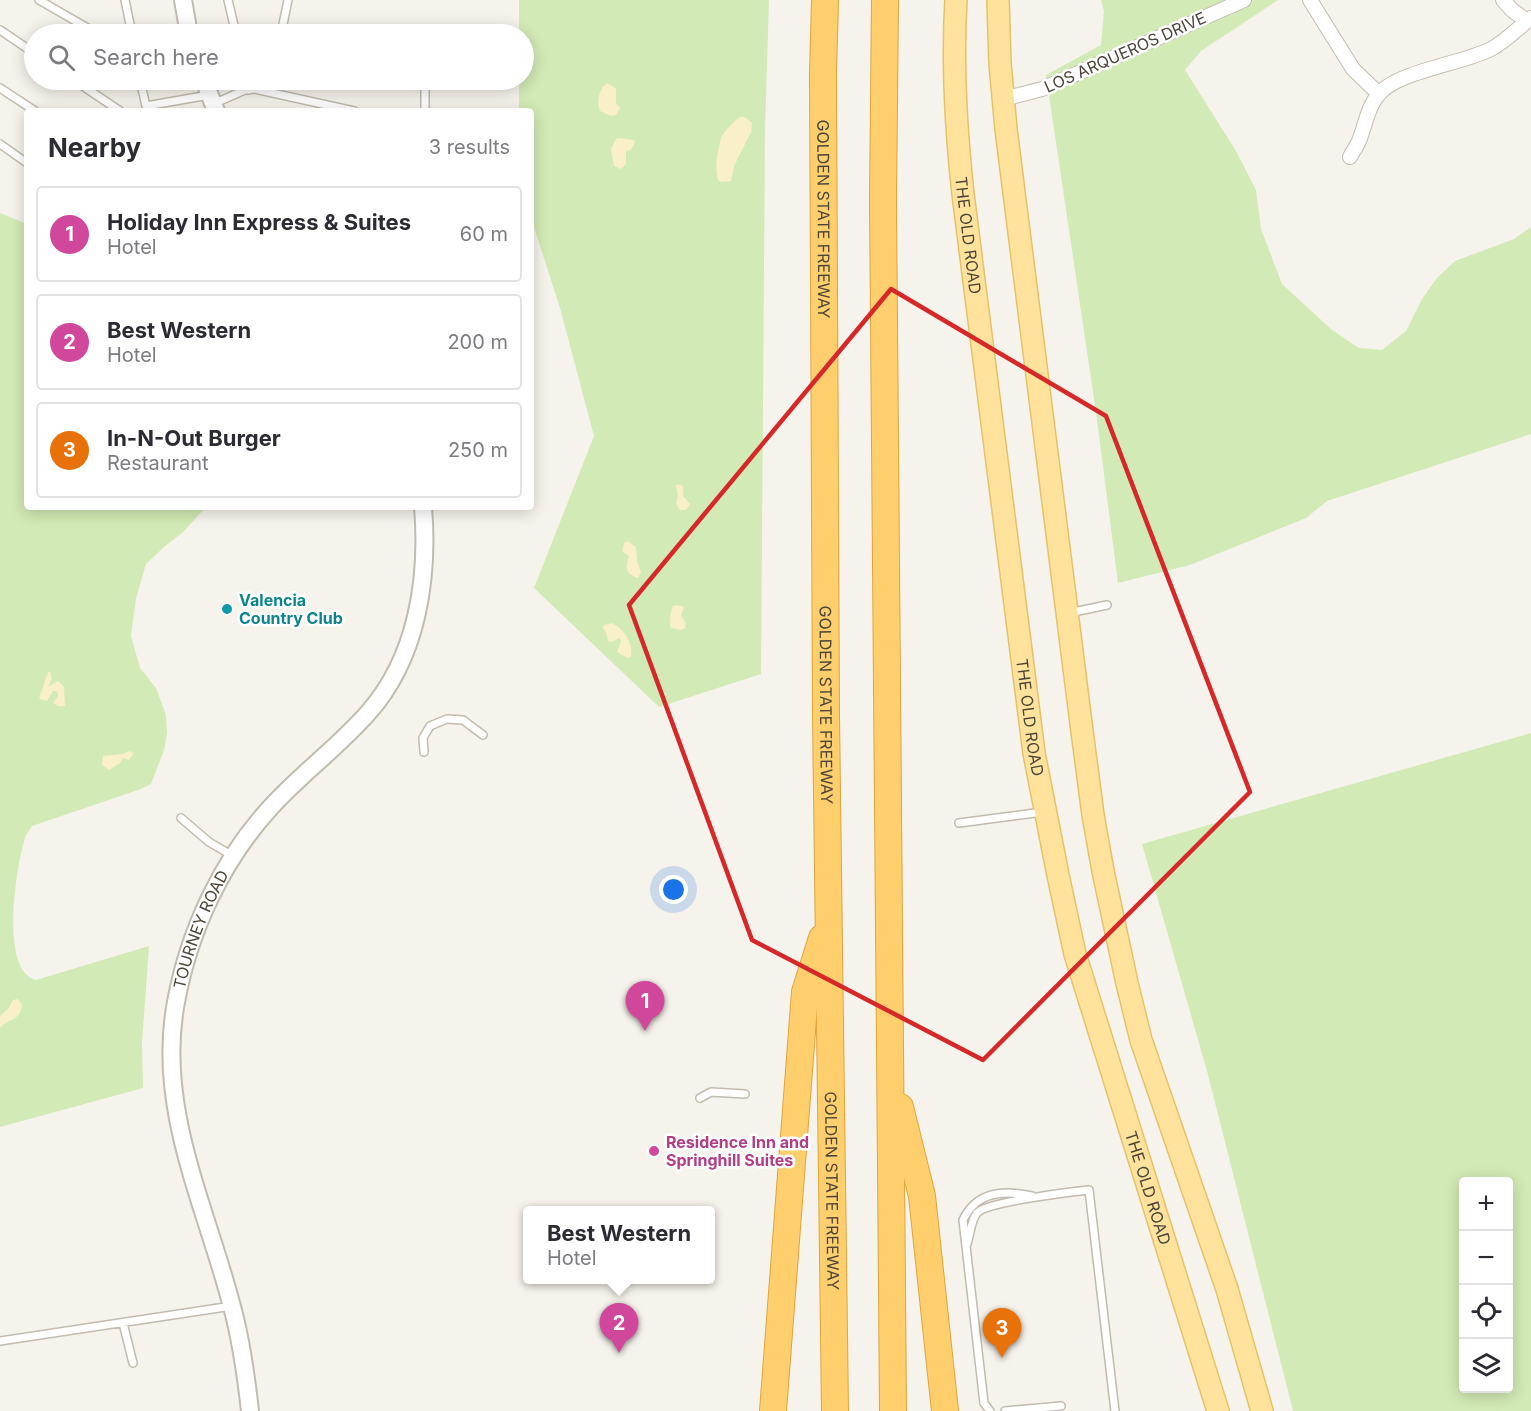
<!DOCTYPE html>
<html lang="en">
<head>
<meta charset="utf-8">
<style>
	:root { --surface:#fff; --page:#f2f2f3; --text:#2b2b33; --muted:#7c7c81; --line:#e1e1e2; --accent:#fc3f1d }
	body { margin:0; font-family:Inter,sans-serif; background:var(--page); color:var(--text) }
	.controls { position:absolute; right:18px; bottom:18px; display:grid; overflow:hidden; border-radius:6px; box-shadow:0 3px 15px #0003 }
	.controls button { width:54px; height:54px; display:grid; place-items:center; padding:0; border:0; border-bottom:2px solid var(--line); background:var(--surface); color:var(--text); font:30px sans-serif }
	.you { position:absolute; left:674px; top:890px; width:21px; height:21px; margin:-15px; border:4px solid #fff; border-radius:50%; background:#1a73e8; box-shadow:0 0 0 9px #1a73e833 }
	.badge { display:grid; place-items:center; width:39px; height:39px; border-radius:50%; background:var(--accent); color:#fff; font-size:20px; font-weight:700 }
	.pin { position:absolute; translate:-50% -50px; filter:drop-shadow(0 2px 3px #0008) }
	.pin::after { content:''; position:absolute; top:32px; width:21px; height:18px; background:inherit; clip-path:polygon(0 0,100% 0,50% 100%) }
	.popup { position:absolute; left:523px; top:1206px; width:192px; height:78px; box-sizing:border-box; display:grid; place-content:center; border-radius:6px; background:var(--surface); filter:drop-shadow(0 2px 4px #0005); font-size:20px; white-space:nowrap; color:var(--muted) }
	.popup b { font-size:22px; color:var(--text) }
	.popup::after { content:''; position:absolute; left:50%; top:100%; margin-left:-12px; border:12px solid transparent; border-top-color:var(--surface) }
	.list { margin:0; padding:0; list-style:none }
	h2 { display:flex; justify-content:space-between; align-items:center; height:78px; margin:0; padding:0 24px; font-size:26px }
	h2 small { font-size:20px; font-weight:400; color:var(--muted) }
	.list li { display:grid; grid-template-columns:39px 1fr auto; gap:18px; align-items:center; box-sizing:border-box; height:96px; margin:0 12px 12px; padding:0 12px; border:2px solid var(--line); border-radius:6px }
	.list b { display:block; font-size:22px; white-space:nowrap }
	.list p { margin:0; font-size:20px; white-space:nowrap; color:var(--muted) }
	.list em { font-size:20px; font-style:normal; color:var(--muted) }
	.icon { flex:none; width:33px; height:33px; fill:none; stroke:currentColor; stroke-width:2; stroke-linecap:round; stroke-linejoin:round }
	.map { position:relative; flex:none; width:1531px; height:1411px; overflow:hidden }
	.search { position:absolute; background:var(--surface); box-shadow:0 3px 15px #0003; left:24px; top:24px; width:510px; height:66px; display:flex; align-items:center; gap:15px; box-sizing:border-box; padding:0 21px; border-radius:33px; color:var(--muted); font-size:22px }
	.panel { position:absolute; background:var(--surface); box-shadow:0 3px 15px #0003; left:24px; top:108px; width:510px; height:402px; border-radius:6px }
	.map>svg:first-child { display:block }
	.green { fill:#d2eab5; fill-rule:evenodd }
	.sand { fill:#f9efc9 }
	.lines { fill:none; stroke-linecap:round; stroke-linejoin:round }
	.service-casing { stroke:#c2bbae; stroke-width:10 }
	.minor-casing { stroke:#c2bbae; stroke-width:16 }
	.tertiary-casing { stroke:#c2bbae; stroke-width:20 }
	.primary-casing { stroke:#e6c16a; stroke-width:24 }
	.motorway-casing { stroke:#e0a43c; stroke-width:28 }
	.service { stroke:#fff; stroke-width:7 }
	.minor { stroke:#fff; stroke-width:14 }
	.tertiary { stroke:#fff; stroke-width:16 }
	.primary { stroke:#ffe39c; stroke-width:21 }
	.motorway { stroke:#ffcf6e; stroke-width:26 }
	.marked { fill:none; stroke:#d62828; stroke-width:4.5; stroke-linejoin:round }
	.culture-dot { fill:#0f9aa8; stroke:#fff; stroke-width:2 }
	.hotel-dot { fill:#d1479c; stroke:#fff; stroke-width:2 }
	.labels { text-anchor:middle; stroke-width:5; stroke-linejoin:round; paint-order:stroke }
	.street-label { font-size:16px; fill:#4b4439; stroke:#fff }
	.culture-label { font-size:16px; font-weight:bold; fill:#0d838f; stroke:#fff; text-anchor:start }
	.hotel-label { font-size:16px; font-weight:bold; fill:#b23c85; stroke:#fff; text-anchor:start }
</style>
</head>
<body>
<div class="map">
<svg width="1531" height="1411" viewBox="0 0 1531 1411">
	<rect width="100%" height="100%" fill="#f6f3ec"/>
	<!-- green -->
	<path class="green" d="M519,0H769L765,131L761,674L659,707L534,588L594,436L560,308L531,218V111H519V80H524V34H519Z
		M1101,0H1278L1201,51L1185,70L1236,151L1256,190L1261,229L1282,284L1332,330L1359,348L1382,350L1406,331L1422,299L1437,278L1455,261L1514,239L1531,227V434L1327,501L1306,518L1190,565L1118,583L1096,412L1046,75L1101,45L1104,11Z
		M0,213L27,224V507H206L183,532L164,547L146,564L136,598L131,636L140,668L156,688L166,715L167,733L164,750L151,784L141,789L32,826L25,837C15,873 0,971 36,980L149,946L142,1043L143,1088L0,1127Z
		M1531,733V1411H1293L1207,1071L1142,844ZM1464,1182H1508V1388H1464Z"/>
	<!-- sand -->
	<path class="sand" d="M608,83L616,89V103L620,108L616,115L611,116L600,111C596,102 599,87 608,83Z
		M740,117H745L752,123L751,132L734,166L731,181L721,182L718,180C714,168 718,150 721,138C722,134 736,119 740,117Z
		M620,138L633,140L635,142L631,150L626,151V164L621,169L614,166L611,149L616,139Z
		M677,484L683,486V496L690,504L686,510H680L676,504L678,496L676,486Z
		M628,541L636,547L637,561L641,572L638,578C625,574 625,567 629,556L622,551L624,543Z
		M677,605L684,607L681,616L686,623L685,628L681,630L671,628C669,621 670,613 673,606Z
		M612,623C625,630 633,642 631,657L628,658L617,652L621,641L619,638L613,642L608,641L607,635L603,628L604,625Z
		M48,672H50L52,678L48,687L58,681L64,687L65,706H58L53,703L58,696L57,691H53L47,701L39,699Z
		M129,751L134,753L129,760L123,758L120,763L109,770L102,765L103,756L123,754Z
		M18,999L22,1004C20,1023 9,1017 0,1028V1016L8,1009L13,1000Z"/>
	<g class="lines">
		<!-- service casing -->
		<g class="service-casing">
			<path id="service" d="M39,0L98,34
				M125,0L132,34
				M228,0L236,34
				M0,30L34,53
				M281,34L288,0
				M74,80L120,111
				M140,80L146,106L209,95
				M247,80L249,90
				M425,84V111
				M0,88L35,111
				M269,92L272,80
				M213,104L245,90L254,89L354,111
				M0,144L27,163
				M1069,613L1107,605
				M424,752L423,738L430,726L447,719L463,720L483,735
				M181,818L209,842L233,856
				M959,823L1043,812
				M700,1098L711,1092L745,1094
				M967,1244C970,1235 971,1220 977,1213C986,1202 1071,1192 1089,1190L1115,1411
				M123,1323L133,1363
				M0,1341L232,1306
				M990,1411L984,1403L963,1220C977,1191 1003,1190 1032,1196
				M1005,1411L1061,1406"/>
		</g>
		<!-- minor casing -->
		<g class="minor-casing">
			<path id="minor" d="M1310,0L1353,69L1379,94
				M1503,0L1512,10L1527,21
				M1003,99L1042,89L1244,0
				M1350,157C1353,151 1357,146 1359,141C1365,126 1368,106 1379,94C1398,71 1462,64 1491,49C1505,42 1518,28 1531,18"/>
		</g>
		<!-- tertiary casing -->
		<g class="tertiary-casing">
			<g id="tertiary">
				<path d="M183,0L189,34"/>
				<path d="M204,80L216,111"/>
				<path id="s1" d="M250,1411C246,1375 241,1338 231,1303C205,1204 156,1107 176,1002C189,931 222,860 271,807C301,774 338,747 368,713C417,658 429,579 423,507"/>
			</g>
		</g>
		<!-- primary casing -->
		<g class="primary-casing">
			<g id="primary">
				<path id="s2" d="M956,0C952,65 956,130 963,194L1034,753L1058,875L1075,954L1218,1411"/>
				<path d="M998,0L1000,63L1006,129L1082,731L1093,815L1103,871L1127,983L1141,1040L1227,1289L1262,1411"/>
			</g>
		</g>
		<!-- motorway casing -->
		<g class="motorway-casing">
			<g id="motorway">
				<path id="s3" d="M825,0L823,74L826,716L835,1411"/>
				<path d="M885,0L883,201L893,1411"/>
				<path d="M900,1107L922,1196L945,1411"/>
				<path d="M773,1411L805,992L822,938"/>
			</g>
		</g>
		<!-- service -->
		<use href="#service" class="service"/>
		<!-- minor -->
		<use href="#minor" class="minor"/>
		<!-- tertiary -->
		<use href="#tertiary" class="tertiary"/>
		<!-- primary -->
		<use href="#primary" class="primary"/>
		<!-- motorway -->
		<use href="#motorway" class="motorway"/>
	</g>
	<!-- marked area -->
	<path class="marked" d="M891,289L1106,416L1250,792L983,1060L752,940L629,605Z"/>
	<!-- markers -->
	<circle class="culture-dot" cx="227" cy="609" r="6"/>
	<circle class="hotel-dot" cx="654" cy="1151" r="6"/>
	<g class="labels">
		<!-- street labels -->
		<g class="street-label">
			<text transform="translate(1125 52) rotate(-24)" y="6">LOS ARQUEROS DRIVE</text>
			<text dy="6" stroke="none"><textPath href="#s3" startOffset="219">GOLDEN STATE FREEWAY</textPath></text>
			<text dy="6" stroke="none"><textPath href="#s2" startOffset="236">THE OLD ROAD</textPath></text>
			<text dy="6" stroke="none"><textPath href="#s3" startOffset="705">GOLDEN STATE FREEWAY</textPath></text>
			<text dy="6" stroke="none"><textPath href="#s2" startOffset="722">THE OLD ROAD</textPath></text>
			<text dy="6" stroke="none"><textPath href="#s1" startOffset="496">TOURNEY ROAD</textPath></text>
			<text dy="6" stroke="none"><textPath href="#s2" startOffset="1208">THE OLD ROAD</textPath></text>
			<text dy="6" stroke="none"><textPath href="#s3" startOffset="1191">GOLDEN STATE FREEWAY</textPath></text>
		</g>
		<!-- culture labels -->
		<g class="culture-label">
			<text x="239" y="606">Valencia<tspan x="239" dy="18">Country Club</tspan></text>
		</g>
		<!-- hotel labels -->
		<g class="hotel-label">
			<text x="666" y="1148">Residence Inn and<tspan x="666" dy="18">Springhill Suites</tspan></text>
		</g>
	</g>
</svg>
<div class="controls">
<button>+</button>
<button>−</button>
<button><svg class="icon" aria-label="locate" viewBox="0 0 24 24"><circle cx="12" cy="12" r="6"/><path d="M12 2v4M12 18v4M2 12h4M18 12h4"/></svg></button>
<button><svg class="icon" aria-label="layers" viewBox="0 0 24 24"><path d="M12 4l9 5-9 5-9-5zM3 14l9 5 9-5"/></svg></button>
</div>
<div class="you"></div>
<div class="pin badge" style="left:645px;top:1031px;background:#d1479c">1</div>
<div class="pin badge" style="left:619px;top:1353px;background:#d1479c">2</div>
<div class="popup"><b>Best Western</b>Hotel</div>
<div class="pin badge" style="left:1002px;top:1358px;background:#e8710a">3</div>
<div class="search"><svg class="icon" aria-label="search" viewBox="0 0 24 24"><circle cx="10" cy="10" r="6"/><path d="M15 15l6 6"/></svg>Search here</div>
<section class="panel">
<h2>Nearby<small>3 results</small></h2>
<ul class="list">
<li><span class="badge" style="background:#d1479c">1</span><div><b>Holiday Inn Express &amp; Suites</b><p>Hotel</p></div><em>60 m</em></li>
<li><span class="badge" style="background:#d1479c">2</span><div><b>Best Western</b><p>Hotel</p></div><em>200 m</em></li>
<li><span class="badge" style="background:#e8710a">3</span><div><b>In-N-Out Burger</b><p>Restaurant</p></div><em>250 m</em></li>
</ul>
</section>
</div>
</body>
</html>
